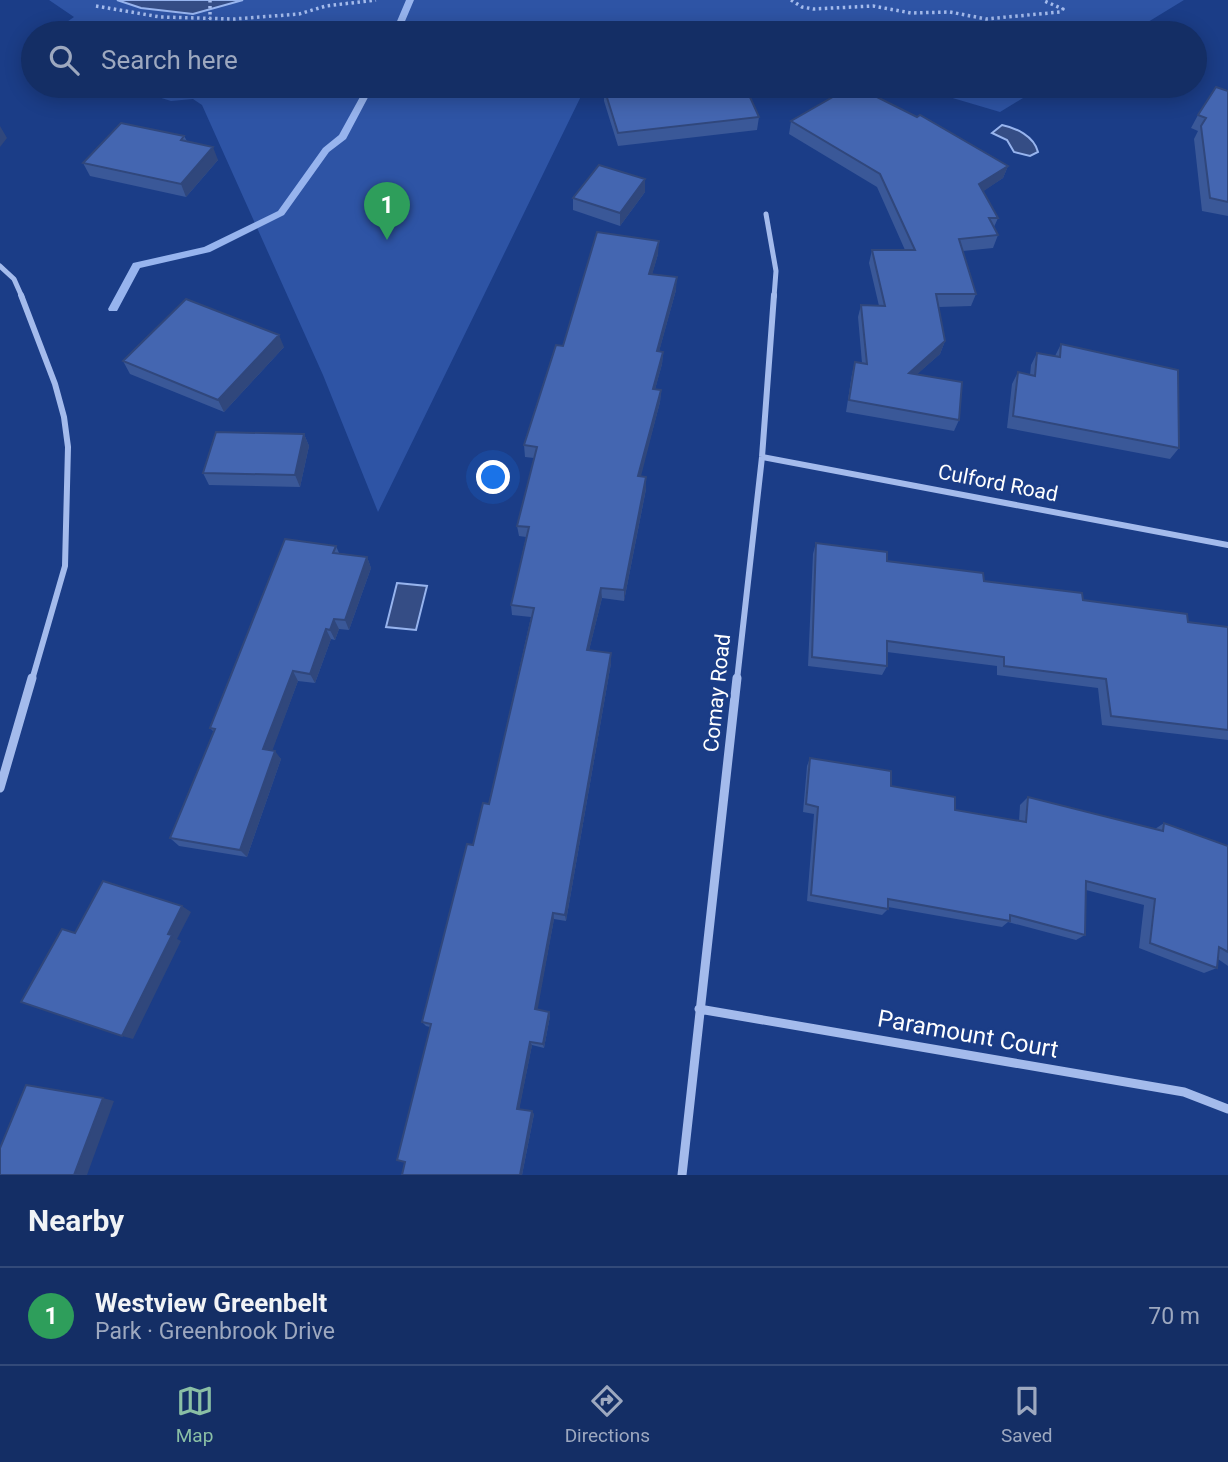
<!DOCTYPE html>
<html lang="en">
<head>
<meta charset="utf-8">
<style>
	:root { --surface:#142e65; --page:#213a6e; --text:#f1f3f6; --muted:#9da8bf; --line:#334a79; --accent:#8abfa5 }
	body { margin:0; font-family:Roboto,sans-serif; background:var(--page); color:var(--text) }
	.you { position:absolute; left:494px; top:478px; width:24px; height:24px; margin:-18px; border:5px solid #fff; border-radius:50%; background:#1a73e8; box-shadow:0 0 0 10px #1a73e833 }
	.badge { display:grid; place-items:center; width:46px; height:46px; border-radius:50%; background:var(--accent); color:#fff; font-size:23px; font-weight:700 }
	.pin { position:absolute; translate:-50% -58px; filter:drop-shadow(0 2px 4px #0008) }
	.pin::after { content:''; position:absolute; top:37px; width:24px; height:21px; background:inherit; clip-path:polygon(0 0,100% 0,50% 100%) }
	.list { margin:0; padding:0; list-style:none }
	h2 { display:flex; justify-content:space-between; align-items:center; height:91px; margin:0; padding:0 28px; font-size:30px }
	h2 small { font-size:23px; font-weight:400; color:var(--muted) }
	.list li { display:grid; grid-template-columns:46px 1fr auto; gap:21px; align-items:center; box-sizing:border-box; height:98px; padding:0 28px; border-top:2px solid var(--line) }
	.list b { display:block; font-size:26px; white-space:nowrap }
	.list p { margin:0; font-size:23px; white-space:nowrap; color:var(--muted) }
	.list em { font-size:23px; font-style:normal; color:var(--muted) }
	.icon { flex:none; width:38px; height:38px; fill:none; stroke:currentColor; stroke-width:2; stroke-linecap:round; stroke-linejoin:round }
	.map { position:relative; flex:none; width:1228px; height:1175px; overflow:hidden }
	.search { position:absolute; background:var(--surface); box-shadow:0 4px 18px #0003; left:21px; right:21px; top:21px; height:77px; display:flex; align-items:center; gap:18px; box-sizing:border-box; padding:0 24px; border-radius:38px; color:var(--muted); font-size:26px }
	.sheet { height:189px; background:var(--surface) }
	nav { display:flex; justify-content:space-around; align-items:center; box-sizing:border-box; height:98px; border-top:2px solid var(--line); background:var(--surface); font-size:19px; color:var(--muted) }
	nav a { display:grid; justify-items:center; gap:4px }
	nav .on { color:var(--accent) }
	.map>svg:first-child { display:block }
	.green { fill:#2e54a5 }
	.water { fill:#354d85; stroke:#97b4ee; stroke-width:2 }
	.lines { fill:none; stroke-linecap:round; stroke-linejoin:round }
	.stream { fill:#97b4ee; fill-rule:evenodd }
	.path { stroke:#a4bbec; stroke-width:3.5; stroke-dasharray:2.5 3.5; stroke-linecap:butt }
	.minor-far2 { stroke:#a4bbec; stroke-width:5 }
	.minor-far1 { stroke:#a4bbec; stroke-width:6 }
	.minor { stroke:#a4bbec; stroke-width:9 }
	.wall { fill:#3a5898 }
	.shaded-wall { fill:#30477c }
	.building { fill:#4466b1; stroke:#30477c; stroke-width:2 }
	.labels { text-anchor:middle; stroke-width:5; stroke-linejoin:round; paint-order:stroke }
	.street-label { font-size:21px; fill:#fff; stroke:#1b3d87 }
	.near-street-label { font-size:24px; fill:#fff; stroke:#1b3d87 }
</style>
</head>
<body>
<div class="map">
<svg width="1228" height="1175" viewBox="0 0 1228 1175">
	<rect width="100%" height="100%" fill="#1b3d87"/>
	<!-- green -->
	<path class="green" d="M49,0H1184L1130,33H701L637,23L615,28L612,33H51L74,17Z
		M123,86H586L378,512L323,375L202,105L193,99L171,101Z
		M912,86H1043L1000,112Z"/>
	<!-- water -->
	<path class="water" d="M117,0H243L193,14L141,8Z
		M1002,125C1016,128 1034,136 1038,152L1030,156L1014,152L1007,140L992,133Z
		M397,583L427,586L416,630L386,627Z"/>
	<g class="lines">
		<!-- stream -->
		<path class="stream" d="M406,0H414L400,33H392Z
			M366,86H374L346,139L329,152L284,215L210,252L140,268L117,311H109L108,309L133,263L204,247L278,211L323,148L339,135Z"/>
		<!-- path -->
		<path class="path" d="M210,0V19
			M791,0L802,7L813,9L873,6L911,13L950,12L986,19L1060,12L1063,9L1042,0
			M96,6L160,17L234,19L299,14L326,6L376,0"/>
		<!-- minor-far2 -->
		<path class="minor-far2" d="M766,214L776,271L774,297
			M0,266L14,279L22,297"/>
		<!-- minor-far1 -->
		<path class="minor-far1" d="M21,295L55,384L64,417L68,447L65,566L32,680
			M762,457L1228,545
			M737,680L762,457L774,295"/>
		<!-- minor -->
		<path class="minor" d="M0,788L32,678
			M699,1009L1184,1092L1228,1109
			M682,1175L737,678"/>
	</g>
	<!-- wall -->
	<path class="wall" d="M604,88L759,117L757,130L618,146L604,101Z
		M1228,91V216L1202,211L1194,139L1198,131L1191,128L1198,115Z
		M791,121L1008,166L1003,178L983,191L998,218L994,227L998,235L993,248L963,251L976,294L971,306L939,307L945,341L940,354L917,374L959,420L954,431L846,412L852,374L855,362L862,363L858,317L861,305L879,306L869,263L872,250H905L877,187L789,134Z
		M184,136L187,141L218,160L186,197L90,176L83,163Z
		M645,192L620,226L573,210V198Z
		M658,254L652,274L676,290L659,351L663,352L662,364L655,389L661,390L660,402L640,477H646V489L624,601L602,598L589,650L611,663L566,921L554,919L537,1009L549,1012L550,1016L544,1048L532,1045L519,1109L534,1114L522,1175H402L430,1027L426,1026L422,1022L473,845L489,804L531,617L512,615L511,605L526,537L519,536L517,526L534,458L525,457L524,445L563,346Z
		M1061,344L1179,448L1170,459L1007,428L1012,384L1018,372L1030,375L1031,365L1037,353L1055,356Z
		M284,347L224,412L130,374L123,361Z
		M304,434L309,446L300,487L209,485L203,473Z
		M816,543L887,561L984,581L1188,622L1228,627V740L1102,725L1098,688L997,675V666L887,652V666L882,675L808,666L813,554Z
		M336,546L339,553L367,557L371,568L349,630L339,629L335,640L331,639L315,683L298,681L272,750L281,759L247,857L179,846L170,838L214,732L210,728Z
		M810,758L891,786L955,810L1019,821L1020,805L1028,797L1155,829L1164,823L1228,846V966L1218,959L1217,968L1204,973L1139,948L1144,905L1086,890L1085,935L1076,940L1008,922L1002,927L888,907V909L882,915L807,901L814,814L803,812L807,766Z"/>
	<!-- shaded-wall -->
	<path class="shaded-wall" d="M0,126L7,138L0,147Z
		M213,147L218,160L186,197L181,184Z
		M1008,166L1003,178L975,197L979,184Z
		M645,179V192L620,226V213Z
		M659,241L658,254L649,286V274Z
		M677,277L676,290L656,363L657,351Z
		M279,335L284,347L224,412L218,400Z
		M945,341L940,354L905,385L909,373Z
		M663,352L662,364L652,401L653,389Z
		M661,390L660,402L638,488V476Z
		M304,434L309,446L300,487L295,475Z
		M646,477V489L624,601V590Z
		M367,557L371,568L349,630L345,620Z
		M601,588L602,598L587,659V650Z
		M334,619L339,629L335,640L330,630Z
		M326,629L331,639L315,683L310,674Z
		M611,653V663L566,921L565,915Z
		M293,671L298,681L270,757L263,749Z
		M275,751L281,759L247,857L240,850Z
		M182,906L191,912L177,939L181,941L133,1039L122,1036L168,934Z
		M553,913L554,919L537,1013L535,1009Z
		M549,1012L550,1016L544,1048L543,1044Z
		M530,1042L532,1045L519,1111L517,1109Z
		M103,1098L114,1101L87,1175H74Z
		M532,1111L534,1114L522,1175H520Z"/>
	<!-- building -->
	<path class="building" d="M626,86H719L720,88L745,86L759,117L618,133L604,88Z
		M852,86H855L917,117L920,115L1008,166L979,184L998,218H989L998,235L959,239L976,294H936L945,341L909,373L962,382L959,420L849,400L855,362L867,364L861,305L885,306L872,250H915L880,174L791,121Z
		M1216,87L1228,91V202L1210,198L1201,126L1206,118L1198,115Z
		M121,123L184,136L181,140L213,147L181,184L83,163Z
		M599,165L645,179L620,213L573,198Z
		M597,232L659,241L649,274L677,277L657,351L663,352L653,389L661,390L638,476L646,477L624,590L601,588L587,650L611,653L565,915L553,913L535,1009L549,1012L543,1044L530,1042L517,1109L532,1111L520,1175H402L405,1162L397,1160L431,1024L422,1022L467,844L473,845L483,803L489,804L534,608L511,605L529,527L517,526L537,447L524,445L556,345L563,346Z
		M186,299L279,335L218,400L123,361Z
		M1061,344L1178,370L1179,448L1013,416L1018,372L1035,376L1037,353L1060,357Z
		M216,432L304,434L295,475L203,473Z
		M285,539L336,546L333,553L367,557L345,620L334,619L330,630L326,629L310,674L293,671L263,749L275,751L240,850L170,838L215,729L210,728Z
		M816,543L887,552V561L983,573L984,581L1082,593L1083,600L1187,614L1188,622L1228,627V730L1111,716L1106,679L1004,666V657L887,641V666L812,657Z
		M810,758L891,771V786L955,797V810L1026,822L1028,797L1163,831L1164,823L1228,846V952L1219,947L1217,968L1150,943L1155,899L1086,881L1085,935L1010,915V921L888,899V909L811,895L818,807L806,804Z
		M103,881L182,906L168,934L172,935L122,1036L21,1002L62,929L75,933Z
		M26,1085L103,1098L74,1175H0V1148Z"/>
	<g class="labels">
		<!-- street labels -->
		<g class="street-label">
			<text transform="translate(998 483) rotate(11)" y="7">Culford Road</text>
			<text transform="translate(717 693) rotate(-84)" y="7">Comay Road</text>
		</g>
		<!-- near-street labels -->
		<g class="near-street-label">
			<text transform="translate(968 1034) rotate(10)" y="8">Paramount Court</text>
		</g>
	</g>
</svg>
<div class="you"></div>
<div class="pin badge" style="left:387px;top:240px;background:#2e9e5b">1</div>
<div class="search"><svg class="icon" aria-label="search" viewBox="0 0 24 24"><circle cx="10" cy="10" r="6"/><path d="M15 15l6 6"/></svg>Search here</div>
</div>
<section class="sheet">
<h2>Nearby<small></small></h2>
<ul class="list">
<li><span class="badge" style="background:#2e9e5b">1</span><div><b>Westview Greenbelt</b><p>Park · Greenbrook Drive</p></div><em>70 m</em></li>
</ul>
</section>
<nav>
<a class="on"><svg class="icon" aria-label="map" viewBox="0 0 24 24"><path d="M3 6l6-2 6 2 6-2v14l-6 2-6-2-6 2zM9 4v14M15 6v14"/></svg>Map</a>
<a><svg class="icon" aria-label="directions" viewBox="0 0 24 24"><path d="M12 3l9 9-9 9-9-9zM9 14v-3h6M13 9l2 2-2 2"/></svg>Directions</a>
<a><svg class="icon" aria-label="saved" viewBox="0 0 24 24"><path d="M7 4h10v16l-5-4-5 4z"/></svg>Saved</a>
</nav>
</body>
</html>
